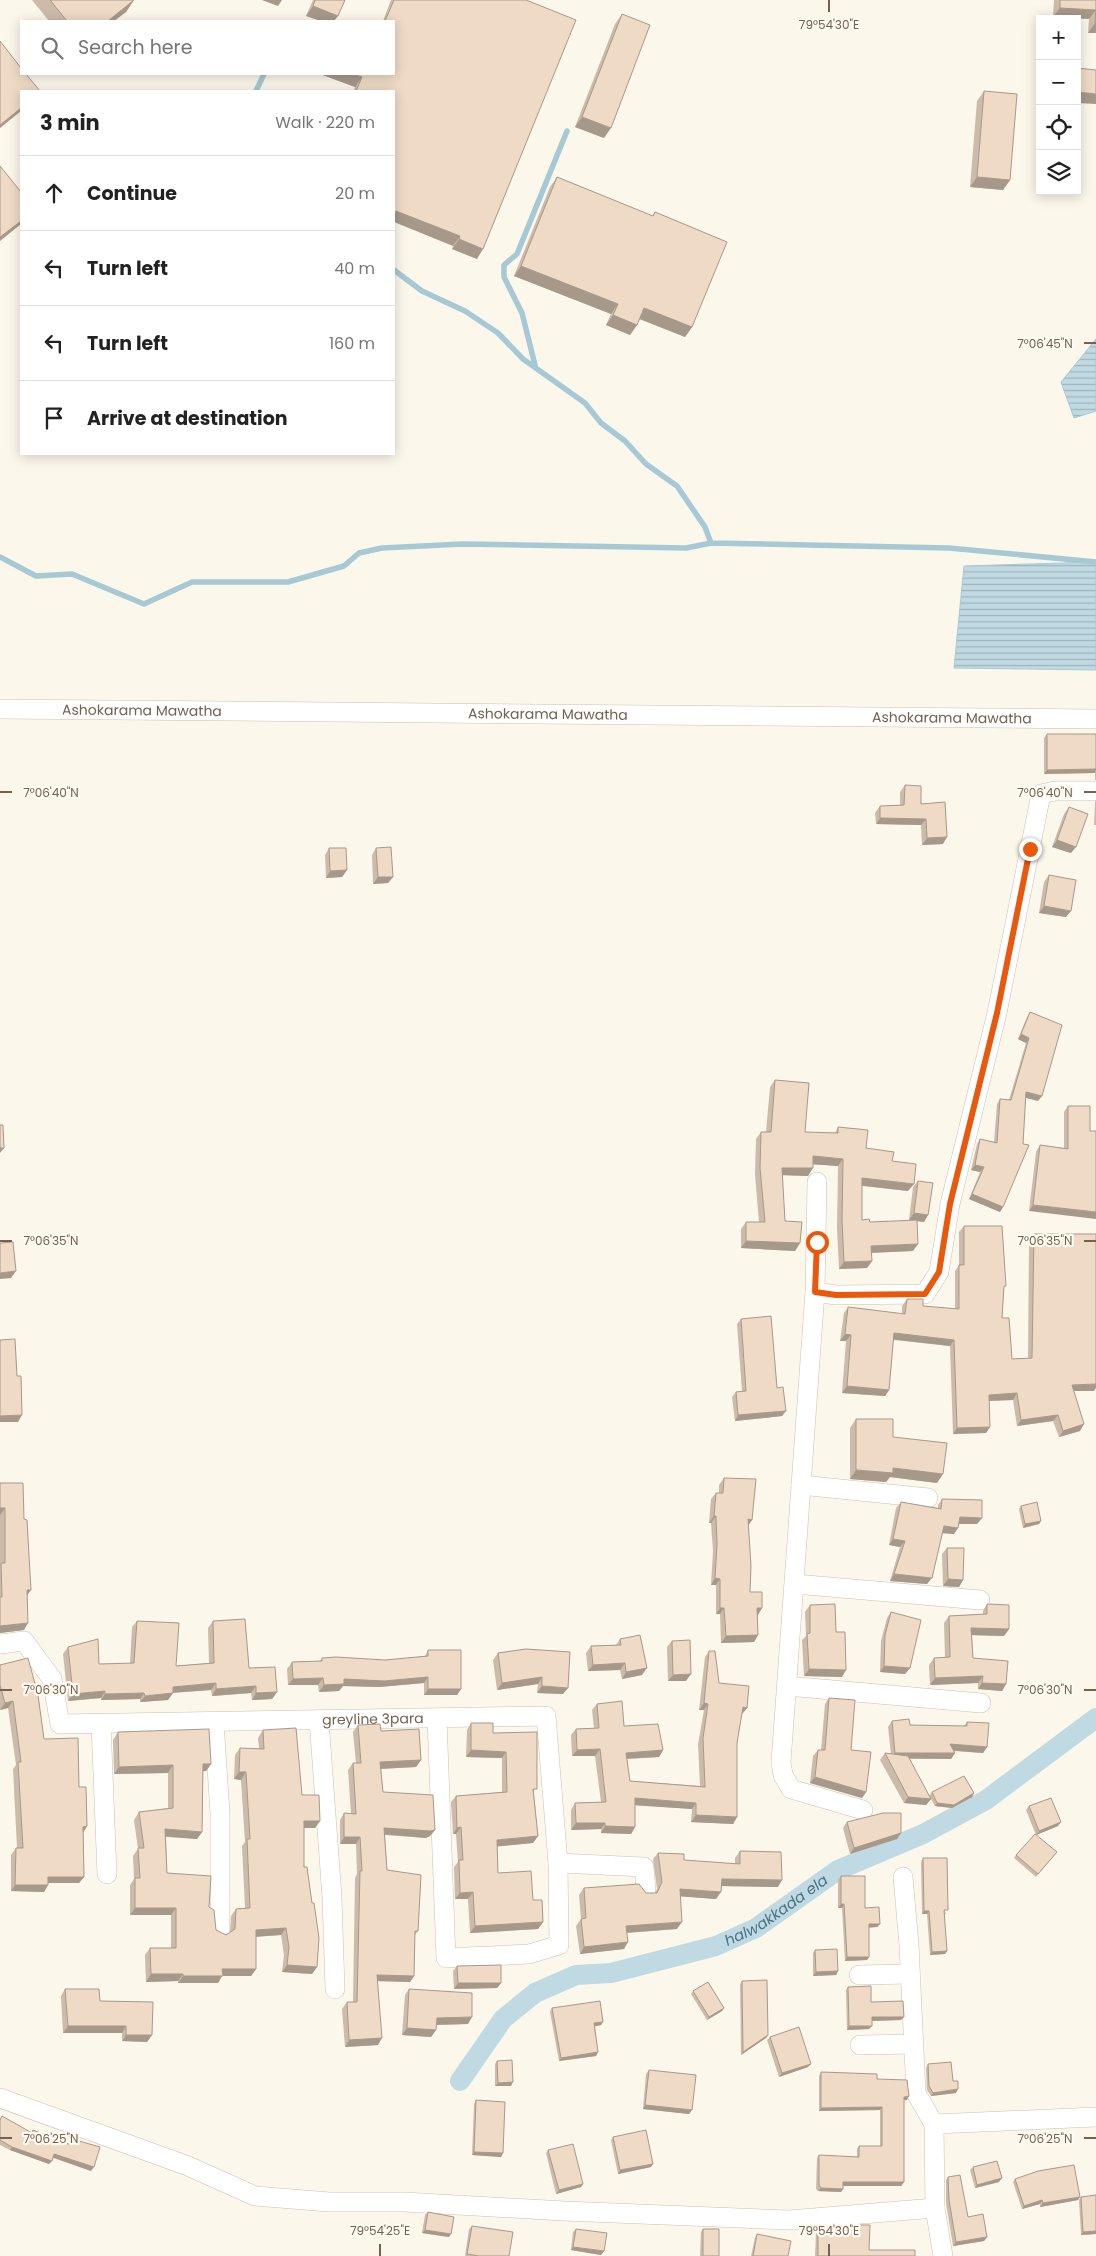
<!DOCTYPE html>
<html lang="en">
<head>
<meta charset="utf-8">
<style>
	:root { --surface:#fff; --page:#f2f2f2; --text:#222; --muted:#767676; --line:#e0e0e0 }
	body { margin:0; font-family:Poppins,sans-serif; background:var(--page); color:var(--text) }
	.controls { position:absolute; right:15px; top:15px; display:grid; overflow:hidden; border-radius:0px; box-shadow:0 2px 12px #0003 }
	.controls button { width:45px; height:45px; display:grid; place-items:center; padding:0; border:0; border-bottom:1px solid var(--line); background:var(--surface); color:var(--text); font:25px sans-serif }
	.stop { position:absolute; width:15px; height:15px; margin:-11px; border:4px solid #ea580c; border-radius:50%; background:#fff }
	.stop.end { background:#ea580c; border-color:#fff; box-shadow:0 1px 5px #0008 }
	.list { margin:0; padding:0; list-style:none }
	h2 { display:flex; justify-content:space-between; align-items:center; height:65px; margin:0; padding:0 20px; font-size:21px }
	h2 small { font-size:16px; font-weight:400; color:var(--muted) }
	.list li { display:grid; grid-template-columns:32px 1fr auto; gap:15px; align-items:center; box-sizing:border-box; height:75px; padding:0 20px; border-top:1px solid var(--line) }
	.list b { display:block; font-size:19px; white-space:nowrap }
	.list em { font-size:16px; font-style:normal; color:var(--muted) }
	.icon { flex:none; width:28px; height:28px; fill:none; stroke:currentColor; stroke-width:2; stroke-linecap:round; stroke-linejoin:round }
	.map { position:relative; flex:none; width:1096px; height:2256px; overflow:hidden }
	.search { position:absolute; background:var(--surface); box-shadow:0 2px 12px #0003; left:20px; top:20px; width:375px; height:55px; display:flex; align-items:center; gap:12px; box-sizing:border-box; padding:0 18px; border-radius:0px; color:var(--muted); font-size:19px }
	.panel { position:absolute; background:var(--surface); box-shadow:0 2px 12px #0003; left:20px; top:90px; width:375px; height:365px; border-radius:0px }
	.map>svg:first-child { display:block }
	.water { fill:url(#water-rules); stroke:#a7c8d5 }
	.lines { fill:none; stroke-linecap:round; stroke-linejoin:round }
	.stream { stroke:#a7c8d5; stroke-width:5.5 }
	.canal { stroke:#c0dae4; stroke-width:20 }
	.minor-casing { stroke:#cdc0b1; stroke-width:20 }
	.minor { stroke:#fff; stroke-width:19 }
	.wall { fill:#cdbba9 }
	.shaded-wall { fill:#a7998a }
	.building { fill:#eedac5; stroke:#a7998a }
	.route { stroke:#ea580c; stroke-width:6 }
	.ticks { fill:none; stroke:#746150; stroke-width:2 }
	.labels { text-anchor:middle; stroke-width:4.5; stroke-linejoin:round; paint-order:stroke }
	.street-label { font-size:14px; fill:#746150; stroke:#fefaf1 }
	.water-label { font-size:15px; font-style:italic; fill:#4b7485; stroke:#fefaf1 }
	.ticks-label { font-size:12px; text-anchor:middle; fill:#746150; stroke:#fefaf1; stroke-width:4.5; stroke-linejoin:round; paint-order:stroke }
</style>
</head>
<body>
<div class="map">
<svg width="1096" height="2256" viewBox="0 0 1096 2256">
	<defs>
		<pattern id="water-rules" width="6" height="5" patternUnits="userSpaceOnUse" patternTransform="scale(1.25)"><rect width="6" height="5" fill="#c0dae4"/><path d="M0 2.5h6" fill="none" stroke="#a1b4bb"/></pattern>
	</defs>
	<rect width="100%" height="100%" fill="#fbf7eb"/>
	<!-- water -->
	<path class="water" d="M1096,339V411L1074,418L1061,382Z
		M1096,562V670L954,668L964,566Z"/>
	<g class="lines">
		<!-- stream -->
		<path class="stream" d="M256,91L264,74
			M394,270L422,291L465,311L498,333L523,359L585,403L601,423L625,441L646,464L677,486L705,527L711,543
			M535,365L522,313L504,277V265L517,254L567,131
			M0,557L36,576L72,574L144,604L192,582H288L344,566L359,553L382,548L462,544L686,548L711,543L949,548L1096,562"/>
		<!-- canal -->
		<path class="canal" id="s1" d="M460,2081L503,2019L535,1993L576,1975L611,1973L716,1946L756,1928L838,1870L923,1834L986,1800L1096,1718"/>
		<!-- minor casing -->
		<g class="minor-casing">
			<g id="minor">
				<path id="s2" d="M0,709L1096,719"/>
				<path d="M815,1292L817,1182"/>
				<path d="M801,1485L928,1498"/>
				<path d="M795,1584L980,1600"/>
				<path id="s3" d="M0,1644L24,1641L52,1679L60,1724L546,1716L558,1863L644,1867L646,1890"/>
				<path d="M787,1686L981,1703"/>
				<path d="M437,1718L446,1958L529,1954L559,1945L558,1863"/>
				<path d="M319,1720L332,1897L335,1989"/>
				<path d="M214,1722L220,1813V1931"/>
				<path d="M101,1724L107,1874"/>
				<path d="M863,1810L791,1789L783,1775L781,1762L815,1292L836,1295L925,1294L939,1272L950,1204L997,1013L1041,794L1055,791H1096"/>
				<path d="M903,1877L909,1945L916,2093L934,2124"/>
				<path d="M859,1975L910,1974"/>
				<path d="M860,2045L913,2044"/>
				<path d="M0,2098L188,2166L255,2196L329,2202H404L564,2211L789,2220L935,2208"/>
				<path d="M943,2256L935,2208L934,2124L1096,2117"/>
			</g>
		</g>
		<!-- minor -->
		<use href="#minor" class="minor"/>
	</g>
	<!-- wall -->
	<path class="wall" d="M32,0H134L126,12L114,21H49Z
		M313,0H345L334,21H321L306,16Z
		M391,0H526L477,259L452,249L453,246L394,91H354L355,87L320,74H394V21H383Z
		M1054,0H1096V33H1088L1089,19L1053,17Z
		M622,14L604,138L575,127L615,24Z
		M984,91L1010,180L1003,190L970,187L977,101Z
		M557,177L652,216L655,212L692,327L685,337L640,319L637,325L630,335L606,325L611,314L514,276L550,187Z
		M1047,734H1096V780H1095V773L1044,774V738Z
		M905,785L921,804L943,844L922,845L921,825L876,824L875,813L880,806L900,805V792Z
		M1096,800V825H1094L1095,802Z
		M1069,807L1071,853L1052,847L1064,814Z
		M329,848L347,870L342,877L326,878L325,855Z
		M376,848L393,877L388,883L373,884L372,855Z
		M1049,875L1066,917L1039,913L1044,882Z
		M1030,1012L1038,1101L1026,1098L1003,1207L1000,1212L969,1199L980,1172L971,1170L977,1144L980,1139L994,1142L997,1104L1000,1099L1009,1100L1026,1043L1018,1039L1027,1017Z
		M775,1080L805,1132L835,1133L838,1127L866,1148L892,1161L908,1191L862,1186V1220L870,1222L915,1221L909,1220L913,1187L918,1181L928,1215L924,1222L917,1221L913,1251L871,1253L872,1261L867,1268L839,1269L837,1228L838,1166L813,1164L808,1176L782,1175L785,1221L800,1243L795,1251L741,1248V1229L746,1222H759L755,1175L756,1139L761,1132H766L770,1087Z
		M1068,1106L1090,1131L1029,1211L1036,1152L1040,1145L1064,1148V1112Z
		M964,1226L1004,1290L1002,1318L1012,1359L1028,1358L1029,1240L1034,1234L1094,1391H1074L1080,1431L1059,1437L1053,1421L1017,1426L1013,1400L989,1401L986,1433L953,1434L950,1346L893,1340L889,1390L885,1396L842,1393L846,1341H840L844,1313L848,1307L902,1314V1306L907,1299L923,1306L955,1309V1271L959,1265V1232Z
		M741,1319L786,1411L782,1416L735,1421L732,1397L736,1392L742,1391L737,1324Z
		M856,1419L893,1437L937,1483L890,1477L886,1482L850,1479V1428Z
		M724,1478L752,1520L748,1525L750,1592L762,1608L757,1615L758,1635L754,1642L721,1643L720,1614H716V1585H711L713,1551L711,1523H709L711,1499L716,1493H719V1485Z
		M0,1483L27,1596L24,1630L0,1633Z
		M942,1499L982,1518L977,1524H959L954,1534L943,1533L927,1584L890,1581L900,1547L889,1545L896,1508L901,1502L938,1508V1505Z
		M1021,1506L1041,1521L1039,1524L1023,1528L1019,1509Z
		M947,1548L963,1580L959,1587L943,1586L942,1554Z
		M987,1604L1009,1629L1004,1636L972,1635L973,1658L1006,1684L1002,1691L978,1689V1683L930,1685L929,1665L934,1658H945L944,1623L949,1616L983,1614V1611Z
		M810,1605L836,1632L842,1677L804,1676L802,1640L806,1636L805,1612Z
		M891,1612L910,1668L905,1674L880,1672L881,1641L887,1618Z
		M137,1621L176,1666L209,1663L208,1628L213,1621L249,1668L277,1692L272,1699L252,1700L251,1693L212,1696L211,1690L173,1693L168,1700L140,1702V1699L101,1700V1698L68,1701L63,1654L68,1647L99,1664H130L132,1627Z
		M620,1639L642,1675L622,1679L620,1670L588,1671L586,1653L591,1646L616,1645Z
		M672,1641L686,1681H668L667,1647Z
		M526,1649L563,1694L537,1693L538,1684L497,1690L493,1660L498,1653Z
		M428,1650L461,1689L457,1695H424V1683L379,1687L343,1686L339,1691L319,1692L318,1685H288L287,1669L292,1662L320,1661L322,1658L385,1660L425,1656Z
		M709,1651L719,1683L747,1708L742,1714L737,1743V1817L733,1824L691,1822L692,1809L635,1805V1827L631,1834L601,1833V1829L571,1830V1810L575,1803L601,1802L595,1756H572L571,1735L576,1729L594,1728L592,1710L597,1704L624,1726L663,1750L659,1757L627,1759L630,1781L700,1786L698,1744L704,1710H699L705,1657Z
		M0,1665L44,1739L79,1787L87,1826L83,1832L84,1877L79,1883H48V1885L44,1892L11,1891V1855L16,1848H17L13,1769L16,1765L8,1708L0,1710Z
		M829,1698L866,1792L862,1798L810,1783L813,1756L818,1750H821L825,1704Z
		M892,1721L910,1725L964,1726L967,1722L987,1747L983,1753L954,1751L955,1753L951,1759H909L929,1796L932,1792L974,1793L972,1797L952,1808L935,1806L931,1799L926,1805L904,1803L880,1760L885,1753L891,1754L888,1727Z
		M471,1723L493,1733L537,1732L534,1794L538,1836L533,1843L497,1846L498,1873L533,1900L543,1922L538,1929L470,1933L468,1899H455L454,1867L458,1862L456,1834H453L451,1802L456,1796L502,1792V1758L466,1757L467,1730Z
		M358,1725L381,1731L421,1760L416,1767L381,1769L383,1792L435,1830L430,1836L426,1838L385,1835L387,1870L418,1931L415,1935L414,1976L410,1982L378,1981V2045L345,2047L342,2009L347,2002H353L355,1878L357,1874L356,1844H340V1820L344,1813L351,1814L348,1770L353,1763H356L353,1732Z
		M263,1730L302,1795L320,1821L315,1828H304V1867L317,1967L312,1974L282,1972L284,1955L281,1935L256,1937V1969L251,1976H222L218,1983H178V1981L146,1982L145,1955L150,1948H171V1915H130V1885L134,1879L133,1856L138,1849L134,1820L139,1812L168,1808V1773L114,1774L113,1740L118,1732L211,1764L206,1771H203L202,1832L197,1839L166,1837L167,1873L209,1907L216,1930L226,1935L230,1932L231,1916L236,1909L245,1908L242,1846L245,1842L241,1780L234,1779L235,1755L240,1748L259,1749L258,1738Z
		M1029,1806L1058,1826L1036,1835L1026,1810Z
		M847,1822L897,1839L850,1854L843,1828Z
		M740,1851L778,1887L722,1886L716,1899L680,1896L677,1929L627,1933L624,1949L580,1954L576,1926L581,1919L579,1895L584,1888L646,1893H655L657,1889L653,1859L658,1853L684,1860L735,1864V1858Z
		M1057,1852L1036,1877L1014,1858L1016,1855Z
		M923,1858L946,1914H944L947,1951L945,1954L930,1955L927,1914H922L921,1862Z
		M841,1876L865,1908L880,1924L877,1927H869V1957L867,1960L845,1961L842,1908H838V1879Z
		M815,1950L838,1971L836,1975L813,1976V1953Z
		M457,1966L501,1983L497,1988L454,1989L453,1971Z
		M742,1981L768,2035L766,2038L741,2055L740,1984Z
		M848,1987L871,2002L901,2020L872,2021L869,2029L847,2030L846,1990Z
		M65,1989L100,2001L152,2035L147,2042L122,2041V2033H63L61,1996Z
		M409,1989L468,2024L436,2025V2030L431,2037L402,2035L405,1995Z
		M693,1991L722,2011L707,2020L691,1994Z
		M552,2008L603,2022L601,2025L595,2026L598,2052L596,2056L559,2061L550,2012Z
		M770,2037L808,2067L779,2077L767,2040Z
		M497,2061L511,2086H495V2064Z
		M928,2064L953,2081L956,2093L931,2096L927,2090L926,2068Z
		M649,2070L692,2110L689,2114L643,2109L646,2074Z
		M821,2072L877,2079L907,2100H904V2182L901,2186H843L841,2192L818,2191L816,2189L817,2158L819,2155L857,2157V2149L859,2146H880V2110L819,2111V2076Z
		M476,2100L503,2153L501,2157L472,2155L474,2104Z
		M0,2119L31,2133L33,2130L69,2144L72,2139L91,2171L53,2158L49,2164L10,2150L0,2145Z
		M613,2137L653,2164L651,2167L618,2174L611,2140Z
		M548,2150L583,2184L581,2187L556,2194L546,2153Z
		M973,2167L999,2182L975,2188L970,2170Z
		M948,2177L968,2217L987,2237L984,2241L953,2246L946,2203V2180Z
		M1015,2179L1078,2200L1040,2207V2204L1022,2209L1013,2182Z
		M1081,2197L1096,2234L1081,2235L1079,2200Z
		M428,2212L449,2237L422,2233L425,2215Z
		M849,2225L869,2250L915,2256H815L816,2232L818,2229H847Z
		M472,2226L509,2256H465L469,2229Z
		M576,2229L604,2251L601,2255L571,2250L573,2232Z
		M703,2229L719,2256H700L701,2232Z
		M757,2234L788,2256H751L755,2238Z"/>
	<!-- shaded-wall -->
	<path class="shaded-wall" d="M134,0L126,12L114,21H108Z
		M262,0H282L278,6Z
		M313,6L338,16L334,21H321L306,16Z
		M1060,8L1096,10L1089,19L1053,17Z
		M1095,23H1096V33H1088Z
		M320,74H353L362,77L355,87Z
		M1077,92L1096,94V104L1077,103Z
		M21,108V111L0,128V125Z
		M582,117L611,128L604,138L575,127Z
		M977,177L1010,180L1003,190L970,187Z
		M396,211L460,236L453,246L394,222V214Z
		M21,221V224L0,241V237Z
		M459,239L483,249L477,259L452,249Z
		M521,266L618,304L611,314L514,276Z
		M644,308L692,327L685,337L637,318Z
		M613,315L637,325L630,335L606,325Z
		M1096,769L1095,773L1044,774L1047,770Z
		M880,818L926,819L921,825L876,824Z
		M947,837L943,844L922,845L927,838Z
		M1057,840L1076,847L1071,853L1052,847Z
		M347,870L342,877L326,878L330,871Z
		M378,877H393L388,883L373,884Z
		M1044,906L1071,911L1066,917L1039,913Z
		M1021,1034L1029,1038L1026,1043L1018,1039Z
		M1026,1092L1042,1096L1038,1101L1023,1097Z
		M0,1148H4L0,1153Z
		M813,1156L843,1159L838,1166L808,1164Z
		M975,1165L984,1167L980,1172L971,1170Z
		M782,1168H813L808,1176L777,1175Z
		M862,1178L914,1184L908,1191L857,1185Z
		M972,1194L1003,1207L1000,1212L969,1199Z
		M1033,1205L1096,1212V1219L1029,1211Z
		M914,1213L928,1215L924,1222L909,1220Z
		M746,1241L800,1243L795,1251L741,1248Z
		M918,1244L913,1251L866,1253L871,1246Z
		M872,1261L867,1268L839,1269L844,1262Z
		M16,1271L11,1278L0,1279V1273Z
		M894,1333L954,1340L950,1346L890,1339Z
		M845,1334L851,1335L846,1341H840Z
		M1096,1384V1388L1094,1391H1067L1072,1385Z
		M847,1386L889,1390L885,1396L842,1393Z
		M1017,1393L1013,1400L985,1401L989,1395Z
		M786,1411L782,1416L735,1421L738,1415Z
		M22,1415L18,1422H0V1416Z
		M1058,1415L1053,1421L1017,1426L1021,1420Z
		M1084,1424L1080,1431L1059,1437L1063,1431Z
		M990,1427L986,1433L953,1434L957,1428Z
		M893,1468L943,1474L937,1483L890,1477L886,1482L850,1479L856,1470Z
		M0,1508H5L0,1515Z
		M714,1516H716L711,1523H709Z
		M960,1517L982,1518L977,1524H955Z
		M748,1519L752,1520L748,1526Z
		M1041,1521L1039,1524L1023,1528L1025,1524Z
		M944,1526L958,1528L954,1534L940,1533Z
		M893,1539L905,1541L900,1547L889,1545Z
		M894,1574L932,1578L927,1584L890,1581Z
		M715,1578L720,1579L716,1585H711Z
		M948,1579L963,1580L959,1587L943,1586Z
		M27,1590H31L26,1597Z
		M720,1608H724L720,1614H716Z
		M757,1608H762L758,1615L753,1614Z
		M28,1623L24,1630L0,1633V1626Z
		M971,1628L1009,1629L1004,1636L967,1635Z
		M758,1635L754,1642L721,1643L726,1636Z
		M625,1663L620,1670L588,1671L593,1665Z
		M884,1666L910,1668L905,1674L880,1672Z
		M647,1668L642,1675L622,1679L626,1672Z
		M809,1669L846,1670L842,1677L804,1676Z
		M691,1674L686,1681H668L673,1675Z
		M983,1676L978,1683L930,1685L935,1678Z
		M428,1677L424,1683L379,1687L343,1686L339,1691L319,1692L324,1685L344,1679Z
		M542,1677L538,1684L497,1690L502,1683Z
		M323,1678L318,1685H288L293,1679Z
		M216,1683L211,1690L168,1693L173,1687Z
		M982,1683L1006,1684L1002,1691L978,1689Z
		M256,1686L251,1693L212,1696L216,1689Z
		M542,1686L568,1688L563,1694L537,1693Z
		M428,1689H461L457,1695H424Z
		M105,1691L101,1698L68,1701L73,1694Z
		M277,1692L272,1699L252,1700L256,1693Z
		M144,1693L140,1699L101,1700L105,1694Z
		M173,1693L168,1700L140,1702L145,1696Z
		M13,1701L8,1708L0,1710L5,1703Z
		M704,1703L708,1704L704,1710H699Z
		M743,1707L747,1708L742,1714H738Z
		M950,1744L987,1747L983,1753L946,1750Z
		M600,1749L595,1756H572L577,1750Z
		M471,1750L506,1752L502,1758L466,1757Z
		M663,1750L659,1757L622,1759L626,1753Z
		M895,1753H955L951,1759L891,1758Z
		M421,1760L416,1767L376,1769L380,1762Z
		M203,1764H211L206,1771L198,1772Z
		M173,1765L168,1773L114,1774L119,1767Z
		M239,1772H246L241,1780L234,1779Z
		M815,1777L866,1792L862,1798L810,1783Z
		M974,1793L972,1797L952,1808L935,1806L937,1803Z
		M908,1797L931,1799L926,1805L904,1803Z
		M635,1798L696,1803L692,1809L631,1805Z
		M696,1815L737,1817L733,1824L691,1822Z
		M304,1821H320L315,1828H299Z
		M1061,1822L1058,1826L1036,1835L1039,1831Z
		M576,1823H605L601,1829L571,1830Z
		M87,1826L83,1833V1827Z
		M605,1826L635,1827L631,1834L601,1833Z
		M461,1827L456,1834H453L457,1828Z
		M384,1828L435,1830L430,1836L426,1838L380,1834Z
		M165,1829L202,1832L197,1839L160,1836Z
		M901,1833L897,1839L850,1854L854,1848Z
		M538,1836L533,1843L492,1847L497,1840Z
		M344,1837H360L356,1844H340Z
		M48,1877H84L79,1883H44Z
		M722,1879L782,1880L778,1887L718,1886Z
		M15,1885H48L44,1892L11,1891Z
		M680,1889L721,1892L716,1899L675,1896Z
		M473,1892L468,1899H455L460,1893Z
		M841,1904H844L842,1908H838Z
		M135,1908H176L171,1915H130Z
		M924,1911H929L927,1914H922Z
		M543,1922L538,1929L470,1933L475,1926Z
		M682,1922L677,1929L622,1933L626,1926Z
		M869,1924H880L877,1927L866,1928Z
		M286,1928L281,1935L251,1937L256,1930Z
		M628,1942L624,1949L580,1954L584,1947Z
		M947,1951L945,1954L930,1955L932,1952Z
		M847,1957H869L867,1960L845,1961Z
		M287,1965L317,1967L312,1974L282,1972Z
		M222,1969H256L251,1976H222L218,1983H178L183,1976Z
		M838,1971L836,1975L813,1976L816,1972Z
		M151,1974H183L178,1981L146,1982Z
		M377,1975L414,1976L410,1982L373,1981Z
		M458,1983H501L497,1988L454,1989Z
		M724,2008L722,2011L707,2020L709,2017Z
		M472,2017L468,2024L432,2025L437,2018Z
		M872,2017H904L901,2020L869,2021Z
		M603,2022L601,2025L592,2027L594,2023Z
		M68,2026H126L122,2033H63Z
		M849,2026H872L869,2029L847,2030Z
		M407,2028L436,2030L431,2037L402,2035Z
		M126,2035H152L147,2042L122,2041Z
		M768,2035L766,2038L741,2055L743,2052Z
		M382,2038L378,2045L345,2047L349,2040Z
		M598,2052L596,2056L559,2061L561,2058Z
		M811,2064L808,2067L779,2077L782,2073Z
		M513,2082L511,2086H495L498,2083Z
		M958,2089L956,2093L931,2096L933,2093Z
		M909,2096L907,2100L901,2101L904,2097Z
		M645,2105L692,2110L689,2114L643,2109Z
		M882,2107L880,2110L819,2111L821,2108Z
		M12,2147L52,2161L49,2164L10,2150Z
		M474,2152L503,2153L501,2157L472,2155Z
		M54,2154L94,2167L91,2171L52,2157Z
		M653,2164L651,2167L618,2174L620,2170Z
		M1002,2178L999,2182L975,2188L977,2185Z
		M843,2182H904L901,2186H841Z
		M583,2184L581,2187L556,2194L559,2190Z
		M821,2188L843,2189L841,2192L818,2191Z
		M1080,2197L1078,2200L1040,2207L1043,2203Z
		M1042,2200L1040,2204L1022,2209L1024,2206Z
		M425,2230L451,2234L449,2237L422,2233Z
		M1096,2231V2234L1081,2235L1083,2232Z
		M987,2237L984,2241L953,2246L956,2242Z
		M573,2247L604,2251L601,2255L571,2250Z"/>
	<!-- building -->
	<path class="building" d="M50,0H134L108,21H67Z
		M315,0H345L338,16L313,6Z
		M394,0H526L576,20L483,249L459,239L460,236L396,211L394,215V91H356L362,77L353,74H394V21H385Z
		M1060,0H1096V23H1095L1096,10L1060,8Z
		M622,14L650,25L611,128L582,117Z
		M0,41L21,68V74H26L40,91H21V108L0,125Z
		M1077,68L1096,70V94L1077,92Z
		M984,91L1017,94L1010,180L977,177Z
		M0,166L21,192V221L0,237Z
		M557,177L653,216L655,212L727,242L692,327L644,308L637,325L613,315L618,304L521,266Z
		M1047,734H1096V769L1047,770Z
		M905,785L921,786V804L945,802L947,837L927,838L926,819L880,818V806L904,805Z
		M1069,807L1088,814L1076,847L1057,840Z
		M391,847L393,877H378L376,848Z
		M329,848H346L347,870L330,871Z
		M1049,875L1076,880L1071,911L1044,906Z
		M1030,1012L1062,1025L1042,1096L1026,1092L1023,1144L1029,1145L1003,1207L972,1194L984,1167L975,1165L980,1139L997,1143L1000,1099L1011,1100L1029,1038L1021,1034Z
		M775,1080L809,1083L805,1132L838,1133V1127L868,1130L866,1148L894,1152L892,1161L916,1164L914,1184L862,1178V1220L869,1219L870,1222L917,1220L918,1244L871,1246L872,1261L844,1262L842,1221L843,1159L813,1156V1168H782L785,1221L802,1222L800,1243L746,1241V1222H765L760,1168L761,1132H771Z
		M1068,1106H1090V1131H1096V1212L1033,1205L1040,1145L1068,1149Z
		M0,1125H3L4,1148H0Z
		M918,1181L933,1183L928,1215L914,1213Z
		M964,1226H1002L1006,1286H1004L1002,1318H1009L1012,1359L1032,1358L1034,1234H1096V1384L1072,1385L1084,1424L1063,1431L1058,1415L1021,1420L1017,1393L989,1395L990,1427L957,1428L954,1340L894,1333L889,1390L847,1386L851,1335L845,1334L848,1307L905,1314L907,1299H923V1306L959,1309V1265H964Z
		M13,1242L16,1271L0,1273V1243Z
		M771,1316L777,1388L783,1387L786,1411L738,1415L736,1392L746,1391L741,1319Z
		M15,1339L17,1376H21L22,1415L0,1416V1340Z
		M856,1419H893V1437L947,1443L943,1474L893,1468V1473L856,1470Z
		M724,1478L756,1479L752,1520L748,1519L751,1566L750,1592H762V1608H757L758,1635L726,1636L724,1608H720V1579L715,1578L717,1544L716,1516H714L716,1493H723Z
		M0,1483H23L24,1519L27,1520L31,1590H27L28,1623L0,1626V1597H2L1,1563H5V1508H0Z
		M942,1499L982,1500V1518L960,1517L958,1528L944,1526L932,1578L894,1574L905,1541L893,1539L901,1502L941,1509Z
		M1037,1502L1041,1521L1025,1524L1021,1506Z
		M947,1548H964L963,1580L948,1579Z
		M835,1604L836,1632H845L846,1670L809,1669L807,1634L810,1633V1605Z
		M987,1604L1009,1605V1629L971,1628L973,1658L1008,1661L1006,1684L982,1683L983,1676L935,1678L934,1658L950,1657L949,1616L987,1614Z
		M891,1612L921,1620L910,1668L884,1666L885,1635Z
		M245,1619L249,1668L275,1667L277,1692L256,1693V1686L216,1689V1683L173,1687V1693L145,1696L144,1693L105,1694V1691L73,1694L68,1647L98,1639L99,1664L134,1663L137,1621L179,1623L176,1666L214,1663L213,1621Z
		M640,1635L647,1668L626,1672L625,1663L593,1665L591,1646L621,1645L620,1639Z
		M690,1640L691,1674L673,1675L672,1641Z
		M526,1649L570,1652L568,1688L542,1686V1677L502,1683L498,1653Z
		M428,1650H461V1689H428V1677L384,1681L344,1679V1684L324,1685L323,1678L293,1679L292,1662L322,1661V1658L336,1657L385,1660L428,1656Z
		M709,1651H715L719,1683L749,1686L747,1708L743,1707L737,1743V1817L696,1815V1803L635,1798V1827L605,1826V1823H576L575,1803L606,1802L600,1749L577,1750L576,1729L599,1728L597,1704L622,1701L624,1726L658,1724L663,1750L626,1753L630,1781L705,1787L703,1738L708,1704L704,1703Z
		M28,1658L38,1695L44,1739L78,1738L79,1787H86L87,1826L83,1827L84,1877H48V1885H15L16,1848H23L18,1762H21L13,1701L5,1703L0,1685V1665Z
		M829,1698L855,1700L851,1750L871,1752L866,1792L815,1777L818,1750H825Z
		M909,1719L910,1725L967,1726V1722L989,1723L987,1747L950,1744L955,1753H895L892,1721Z
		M471,1723H493V1733L537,1732V1789H533L538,1836L497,1840L498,1873L531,1871L533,1900H542L543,1922L475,1926L473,1892L460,1893L459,1860H463L461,1827L457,1828L456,1796L507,1792L506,1752L471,1750Z
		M380,1724L381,1731L419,1729L421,1760L380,1762L383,1792L433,1795L435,1830L430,1831L384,1828L387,1870L421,1875L418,1931H415L414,1976L377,1975L382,2038L349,2040L347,2002H357L360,1871H362L360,1837H344V1813L356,1814L353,1763H361L358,1725Z
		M296,1728L302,1795H319L320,1821H304V1867H307L312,1903H314L319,1938L317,1967L287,1965L289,1947L286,1928L256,1930V1969H222L223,1976H183V1974H151L150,1948H176V1908H135V1878H140L138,1848H144L139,1812L173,1808V1765L119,1767L118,1732L209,1729L211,1764H203L202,1832L165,1829L167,1873L211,1876L209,1907L214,1910L216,1930L226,1935L235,1929L236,1909L250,1908L247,1839H250L246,1772H239L240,1748L264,1749L263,1730Z
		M885,1753L908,1756L931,1799L908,1797Z
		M964,1776L974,1793L954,1805L937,1803L932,1792Z
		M1051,1798L1061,1822L1039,1831L1029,1806Z
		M883,1813H901V1833L854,1848L847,1822Z
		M1035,1834L1057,1852L1038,1874L1016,1855Z
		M740,1851L781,1852L782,1880L722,1879L721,1892L680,1889L682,1922L626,1926L628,1942L584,1947L581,1919L586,1918L584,1888L639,1884L646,1893H657L662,1882L658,1853L684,1854V1860L740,1864Z
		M923,1858H947L948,1910H944L947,1951L932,1952L929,1911H924Z
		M841,1876H865V1908L879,1907L880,1924H869V1957H847L844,1904H841Z
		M837,1949L838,1971L816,1972L815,1950Z
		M501,1965V1983H458L457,1966Z
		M767,1980L768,2035L743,2052L742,1981Z
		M708,1982L724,2008L709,2017L693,1991Z
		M871,1986V2002L903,2001L904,2017H872V2026H849L848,1987Z
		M65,1989H99L100,2001L153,2002L152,2035H126V2026H68Z
		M409,1989L472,1993V2017L437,2018L436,2030L407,2028Z
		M600,2001L603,2022L594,2023L598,2052L561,2058L552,2008Z
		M799,2027L811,2064L782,2073L770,2037Z
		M512,2060L513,2082L498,2083L497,2061Z
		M951,2062L953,2081H958V2089L933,2093L929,2086L928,2064Z
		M649,2070L696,2075L692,2110L645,2105Z
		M821,2072L877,2074V2079L907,2080L909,2096L904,2097V2182H843V2189L821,2188L819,2185V2155L859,2157V2146H882V2107L821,2108Z
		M476,2100L505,2102L503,2153L474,2152Z
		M2,2116L32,2133L33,2130L71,2145L72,2139L100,2147L94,2167L54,2154L52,2161L12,2147L0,2140V2120Z
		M646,2130L653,2164L620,2170L613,2137Z
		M573,2144L583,2184L559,2190L548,2150Z
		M997,2161L1002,2178L977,2185L973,2167Z
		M1074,2165L1080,2197L1043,2203L1042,2200L1024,2206L1015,2179L1038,2171Z
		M960,2175L968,2217L983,2214L987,2237L956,2242L949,2200L948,2177Z
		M1096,2195V2231L1083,2232L1081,2197Z
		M428,2212L454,2217L451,2234L425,2230Z
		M849,2225H870L869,2250H915V2256H818V2229H849Z
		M472,2226L513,2232L509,2256H479L467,2254Z
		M576,2229L607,2233L604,2251L573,2247Z
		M703,2229H719V2256H703Z
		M757,2234L791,2241L788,2256H753Z"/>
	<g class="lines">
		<!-- route -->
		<path class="route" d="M817,1242L815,1292L836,1295L925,1294L939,1272L950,1204L997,1013L1030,849"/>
	</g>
	<!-- ticks -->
	<path class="ticks" d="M829,0V12M1084,343H1096M0,792H12M1084,792H1096M0,1241H12M1084,1241H1096M0,1690H12M1084,1690H1096M0,2138H12M1084,2138H1096M380,2244V2256M829,2244V2256"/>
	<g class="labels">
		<!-- street labels -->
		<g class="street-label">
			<text dy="5" stroke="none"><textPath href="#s2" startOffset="142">Ashokarama Mawatha</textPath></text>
			<text dy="5" stroke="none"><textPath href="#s2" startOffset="548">Ashokarama Mawatha</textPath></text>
			<text dy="5" stroke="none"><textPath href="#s2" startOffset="952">Ashokarama Mawatha</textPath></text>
			<text dy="5" stroke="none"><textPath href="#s3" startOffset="430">greyline 3para</textPath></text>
		</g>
		<!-- water labels -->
		<g class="water-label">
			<text dy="5" stroke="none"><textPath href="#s1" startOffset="375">halwakkada ela</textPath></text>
		</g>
	</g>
	<g class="ticks-label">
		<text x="829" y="29">79°54'30"E</text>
		<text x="1045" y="348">7°06'45"N</text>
		<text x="51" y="797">7°06'40"N</text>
		<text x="1045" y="797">7°06'40"N</text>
		<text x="51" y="1245">7°06'35"N</text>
		<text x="1045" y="1245">7°06'35"N</text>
		<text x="51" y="1694">7°06'30"N</text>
		<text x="1045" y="1694">7°06'30"N</text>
		<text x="51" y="2143">7°06'25"N</text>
		<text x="1045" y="2143">7°06'25"N</text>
		<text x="380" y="2235">79°54'25"E</text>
		<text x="829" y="2235">79°54'30"E</text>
	</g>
</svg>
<div class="controls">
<button>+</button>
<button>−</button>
<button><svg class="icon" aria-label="locate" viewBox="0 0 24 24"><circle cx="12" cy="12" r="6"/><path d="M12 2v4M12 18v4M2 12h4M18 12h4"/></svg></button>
<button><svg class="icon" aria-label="layers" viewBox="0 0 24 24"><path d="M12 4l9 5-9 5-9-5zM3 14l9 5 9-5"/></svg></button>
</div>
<div class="stop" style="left:817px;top:1242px"></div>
<div class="stop end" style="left:1030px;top:849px"></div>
<div class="search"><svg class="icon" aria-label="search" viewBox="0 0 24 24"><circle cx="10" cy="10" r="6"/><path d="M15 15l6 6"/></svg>Search here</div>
<section class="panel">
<h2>3 min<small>Walk · 220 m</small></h2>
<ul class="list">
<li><svg class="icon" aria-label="ahead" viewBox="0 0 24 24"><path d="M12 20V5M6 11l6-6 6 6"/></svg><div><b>Continue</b></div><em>20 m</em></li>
<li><svg class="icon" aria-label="left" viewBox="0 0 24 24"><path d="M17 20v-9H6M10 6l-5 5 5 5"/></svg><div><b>Turn left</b></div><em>40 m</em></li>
<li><svg class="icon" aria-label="left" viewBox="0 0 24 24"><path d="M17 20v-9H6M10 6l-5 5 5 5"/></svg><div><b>Turn left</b></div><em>160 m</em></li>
<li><svg class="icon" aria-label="arrive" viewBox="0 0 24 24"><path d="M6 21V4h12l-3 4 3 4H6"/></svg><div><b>Arrive at destination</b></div></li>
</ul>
</section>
</div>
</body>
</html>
